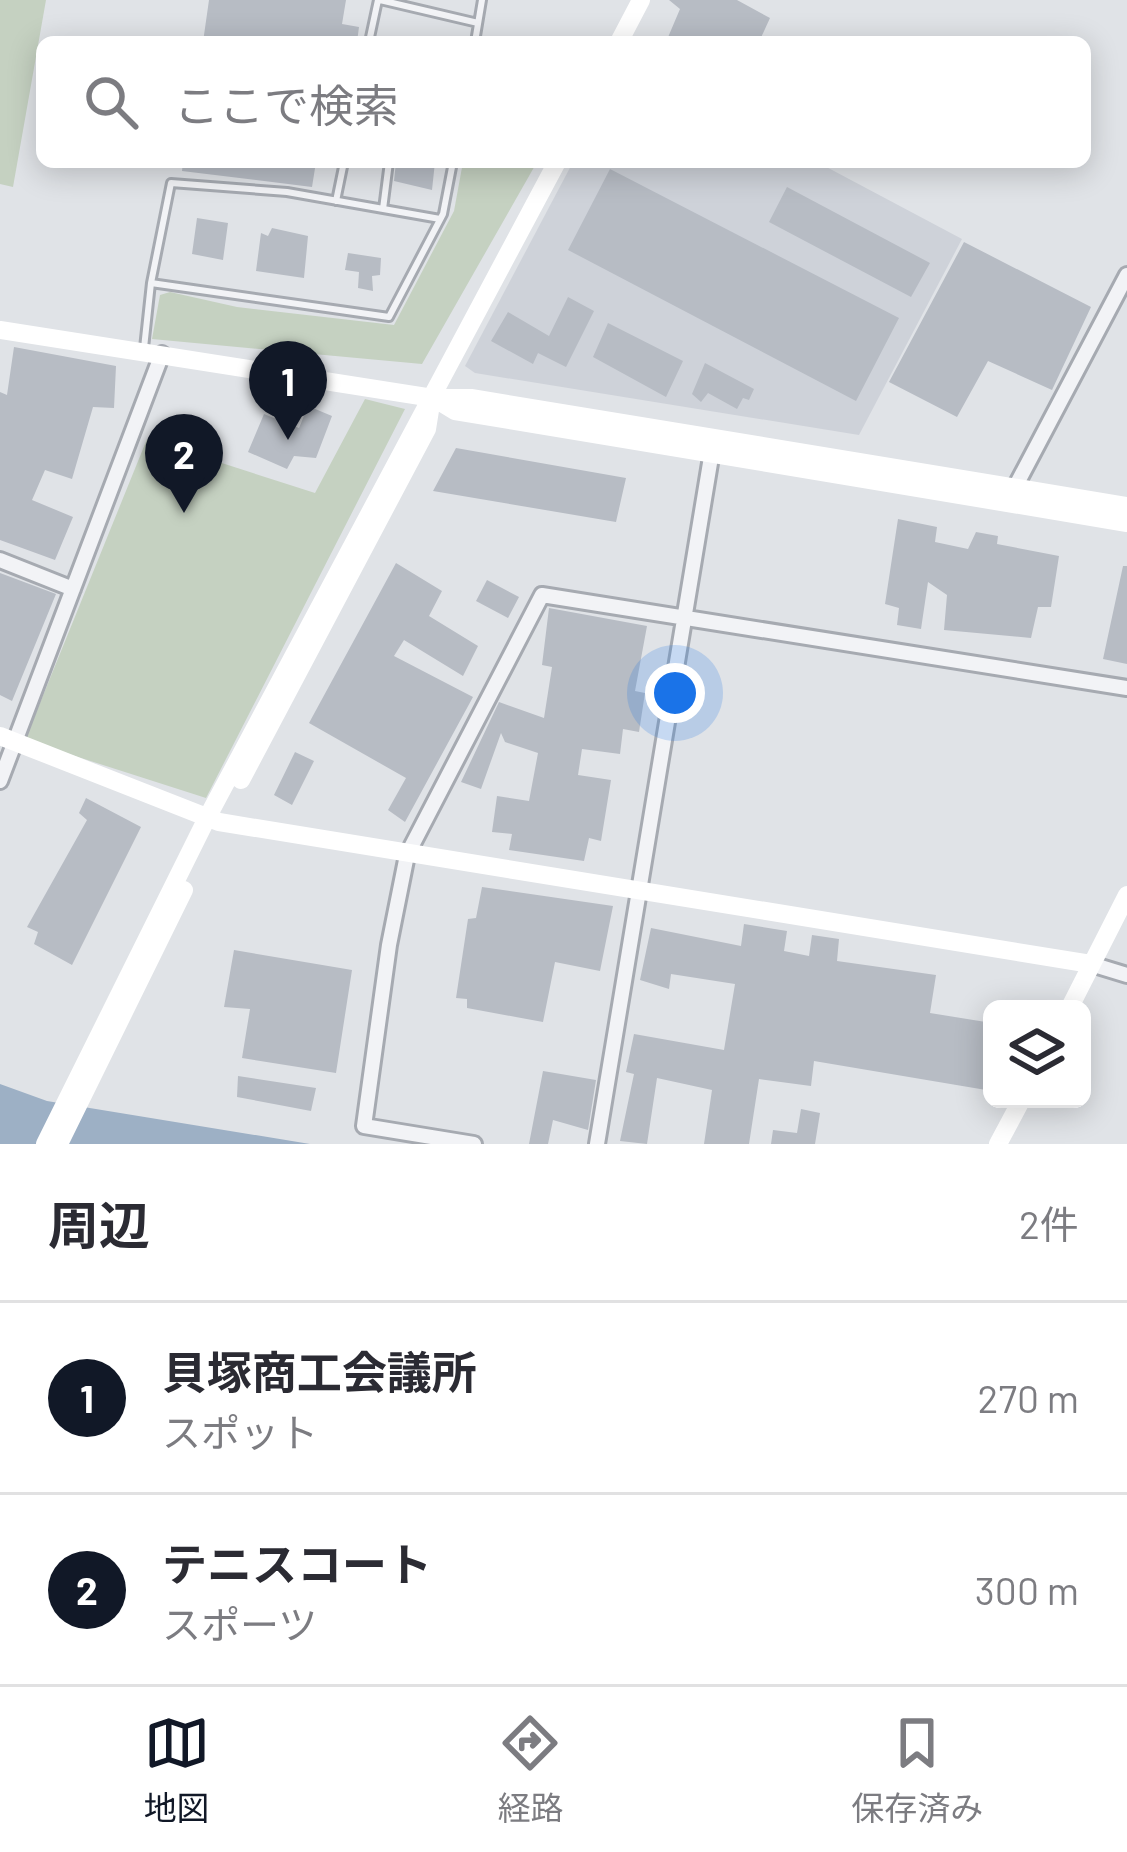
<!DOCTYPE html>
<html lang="ja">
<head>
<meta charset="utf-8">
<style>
	:root { --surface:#fff; --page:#f2f2f3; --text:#2b2b33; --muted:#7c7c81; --line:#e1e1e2; --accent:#111827 }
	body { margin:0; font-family:Barlow,"Noto Sans JP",sans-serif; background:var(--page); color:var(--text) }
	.controls { position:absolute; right:36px; bottom:36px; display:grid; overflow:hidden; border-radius:18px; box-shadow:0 6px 30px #0003 }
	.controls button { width:108px; height:108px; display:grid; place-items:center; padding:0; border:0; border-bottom:3px solid var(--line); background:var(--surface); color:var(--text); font:60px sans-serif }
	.you { position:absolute; left:675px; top:693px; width:42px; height:42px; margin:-30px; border:9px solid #fff; border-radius:50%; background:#1a73e8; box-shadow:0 0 0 18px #1a73e833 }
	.badge { display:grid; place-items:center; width:78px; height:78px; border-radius:50%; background:var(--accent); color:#fff; font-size:39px; font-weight:700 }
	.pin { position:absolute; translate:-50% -99px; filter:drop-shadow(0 3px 6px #0008) }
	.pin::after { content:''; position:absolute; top:63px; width:42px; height:36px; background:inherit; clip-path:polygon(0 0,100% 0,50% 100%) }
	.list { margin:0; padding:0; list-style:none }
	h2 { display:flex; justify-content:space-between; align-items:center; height:156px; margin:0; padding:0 48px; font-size:51px }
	h2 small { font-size:39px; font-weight:400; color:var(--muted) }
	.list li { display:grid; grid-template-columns:78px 1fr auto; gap:36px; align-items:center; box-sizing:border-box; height:192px; padding:0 48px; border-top:3px solid var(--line) }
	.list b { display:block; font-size:45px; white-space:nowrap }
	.list p { margin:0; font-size:39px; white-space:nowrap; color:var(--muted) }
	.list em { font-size:39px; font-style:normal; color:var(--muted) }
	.icon { flex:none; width:66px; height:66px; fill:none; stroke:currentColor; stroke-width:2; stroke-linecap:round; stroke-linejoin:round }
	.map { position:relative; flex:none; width:1127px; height:1144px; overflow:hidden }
	.search { position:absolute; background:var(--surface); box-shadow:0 6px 30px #0003; left:36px; right:36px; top:36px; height:132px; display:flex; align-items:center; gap:30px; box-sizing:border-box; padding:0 42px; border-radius:18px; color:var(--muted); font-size:45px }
	.sheet { height:540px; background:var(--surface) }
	nav { display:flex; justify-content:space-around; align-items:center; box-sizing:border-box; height:168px; border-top:3px solid var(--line); background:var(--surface); font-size:33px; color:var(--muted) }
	nav a { display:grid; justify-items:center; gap:6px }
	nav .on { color:var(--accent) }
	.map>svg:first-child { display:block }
	.built { fill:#ced2d9 }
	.green { fill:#c5d1c1 }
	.water { fill:#9db0c5 }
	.building { fill:#b7bcc4 }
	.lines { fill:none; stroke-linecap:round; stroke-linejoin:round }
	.lane-casing { stroke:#a6aab1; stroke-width:12 }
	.street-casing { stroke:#a6aab1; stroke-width:20 }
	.lane { stroke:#f2f3f6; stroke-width:6 }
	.street { stroke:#f2f3f6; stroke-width:14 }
	.secondary { stroke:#fff; stroke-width:18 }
</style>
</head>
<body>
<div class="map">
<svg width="1127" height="1144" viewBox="0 0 1127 1144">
	<rect width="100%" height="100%" fill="#e0e3e7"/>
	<!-- built -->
	<path class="built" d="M573,162H817L962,239L859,435L475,373L465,366Z"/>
	<!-- green -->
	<path class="green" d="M0,0H46L13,187L0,184Z
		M463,162H537L422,364L152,339L160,295L170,292L237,307L394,325L454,211Z
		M365,399L405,409L206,798L25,740L147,439L315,493Z"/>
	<!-- water -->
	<path class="water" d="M0,1084L47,1101L310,1144H0Z"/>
	<!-- building -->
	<path class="building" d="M209,0H346L342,24L359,27L357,42H203Z
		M669,0H737L770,18L759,42H666L680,9Z
		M183,162H316L312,187L182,171Z
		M396,162H435L432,190L394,181Z
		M610,169L899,318L856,401L568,250Z
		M787,187L930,263L911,297L769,222Z
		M197,218L228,223L223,260L192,254Z
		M272,228L308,236L304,278L256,271L261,233L268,236Z
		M964,242L1091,307L1052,390L988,361L957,417L889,382Z
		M348,253L381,258L380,275L372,276L373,291L358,288L359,272L345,270Z
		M568,297L594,311L566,367L538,353L533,364L491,341L508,312L549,336Z
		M608,323L683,361L666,397L593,357Z
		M14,347L116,366L114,408L93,407L72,479L45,470L32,500L73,517L55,560L0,540V392L7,395Z
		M705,363L754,389L749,400L743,398L737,409L708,393L701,402L692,394Z
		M308,406L332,416L316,458L294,456L287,469L248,452L264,414L299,428Z
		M456,448L626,478L616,522L433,491Z
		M898,519L937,527L935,542L968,549L976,532L998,536L997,544L1059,556L1051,607H1038L1031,638L944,630L947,595L928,582L921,629L897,625L899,608L885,604Z
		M396,563L442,591L429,616L478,646L463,676L404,640L394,656L473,697L405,822L388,810L406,778L309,723Z
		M1123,566H1127V664L1103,659Z
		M0,573L56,594L12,701L0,695Z
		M487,580L519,597L508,618L476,601Z
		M549,608L647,626L635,691L645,693L639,732L623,729L620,754L582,749L578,775L611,780L601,841L589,838L584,861L509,850L512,834L492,832L497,796L529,801L538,753L505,742L501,733L481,789L461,782L499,702L544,718L552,667L542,665Z
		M295,752L314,761L292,805L274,795Z
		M86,798L141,827L72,965L34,944L38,932L27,927L87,820L79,813Z
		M482,887L613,906L600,971L555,962L543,1022L467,1008V999L456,998L468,919L476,918Z
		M744,924L787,931L784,951L809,956L812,935L839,939L837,961L936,975L930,1013L992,1023V1091L814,1061L811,1086L759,1079L749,1144H704L712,1090L657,1078L647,1144L620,1141L634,1074L626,1072L634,1034L724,1050L735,984L671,974L669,989L640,980L651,928L741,946Z
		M234,950L352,970L336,1073L242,1058L250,1009L224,1007Z
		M543,1071L596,1080L588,1130L553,1120L548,1144H529Z
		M238,1076L316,1088L311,1111L237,1097Z
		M801,1109L820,1113L815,1144H771L773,1130L797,1133Z"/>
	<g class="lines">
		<!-- lane casing -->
		<g class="lane-casing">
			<path id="lane" d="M380,0L478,23
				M369,42L378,0
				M475,42L482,0
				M336,201L344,162
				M383,209L389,162
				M151,283L171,183L287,192L440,219
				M144,348L151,283L389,317L443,214L453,162"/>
		</g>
		<!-- street casing -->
		<g class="street-casing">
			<path id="street" d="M1012,493L1127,275
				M0,560L73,589
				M0,781L162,354
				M1091,964L1127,975
				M474,1144L364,1126L389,945L407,855L542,595L1127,688
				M597,1144L713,445"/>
		</g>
		<!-- lane -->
		<use href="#lane" class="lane"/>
		<!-- street -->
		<use href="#street" class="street"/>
		<!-- secondary -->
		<path class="secondary" d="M619,42L641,0
			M0,330L433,398H471L1127,506
			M437,400L455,411L1127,523
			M0,736L219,822L1091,964
			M241,780L427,429L431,404
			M1069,1009L1127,895
			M45,1144L207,818L557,162
			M59,1144L184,890
			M998,1144L1022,1099"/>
	</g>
</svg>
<div class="controls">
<button><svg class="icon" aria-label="layers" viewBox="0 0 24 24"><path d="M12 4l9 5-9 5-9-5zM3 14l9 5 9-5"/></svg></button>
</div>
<div class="you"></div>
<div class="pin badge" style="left:288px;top:440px">1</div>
<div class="pin badge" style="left:184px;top:513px">2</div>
<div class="search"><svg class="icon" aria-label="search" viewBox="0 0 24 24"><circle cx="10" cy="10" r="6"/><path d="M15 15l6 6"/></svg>ここで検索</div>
</div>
<section class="sheet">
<h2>周辺<small>2件</small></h2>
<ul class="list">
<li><span class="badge">1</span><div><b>貝塚商工会議所</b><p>スポット</p></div><em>270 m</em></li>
<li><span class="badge">2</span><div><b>テニスコート</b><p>スポーツ</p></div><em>300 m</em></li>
</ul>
</section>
<nav>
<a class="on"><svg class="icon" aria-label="map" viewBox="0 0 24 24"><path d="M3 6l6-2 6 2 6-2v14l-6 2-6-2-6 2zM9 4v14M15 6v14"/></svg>地図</a>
<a><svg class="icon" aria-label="directions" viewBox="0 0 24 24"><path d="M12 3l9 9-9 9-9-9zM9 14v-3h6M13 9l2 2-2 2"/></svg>経路</a>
<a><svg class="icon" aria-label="saved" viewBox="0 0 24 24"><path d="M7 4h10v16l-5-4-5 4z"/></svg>保存済み</a>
</nav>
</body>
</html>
